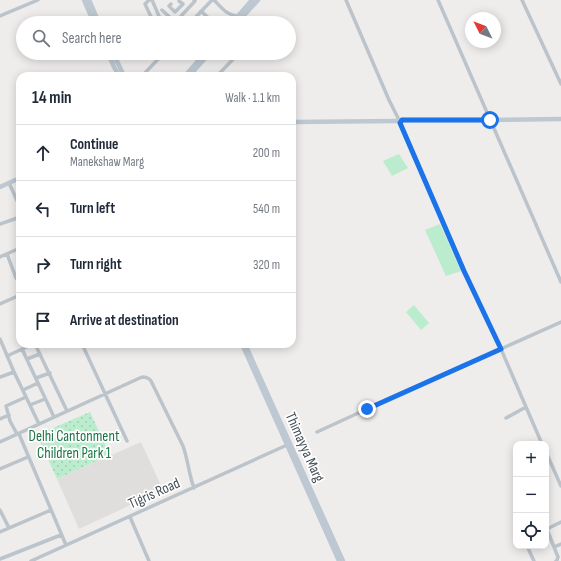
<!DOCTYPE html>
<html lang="en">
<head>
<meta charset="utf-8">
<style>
	:root { --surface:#fff; --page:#f6f6f7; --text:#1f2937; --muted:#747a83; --line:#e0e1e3 }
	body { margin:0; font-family:"Sofia Sans Condensed",sans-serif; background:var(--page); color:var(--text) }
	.controls { position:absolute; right:12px; bottom:12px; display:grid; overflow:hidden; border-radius:8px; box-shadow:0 2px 10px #0003 }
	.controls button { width:36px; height:36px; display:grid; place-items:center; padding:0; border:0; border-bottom:1px solid var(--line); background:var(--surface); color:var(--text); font:20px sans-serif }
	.compass { position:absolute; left:465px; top:12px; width:36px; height:36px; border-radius:50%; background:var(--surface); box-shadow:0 2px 10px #0003; rotate:312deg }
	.stop { position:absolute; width:12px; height:12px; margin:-9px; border:3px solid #1a73e8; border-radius:50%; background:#fff }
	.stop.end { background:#1a73e8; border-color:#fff; box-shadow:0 1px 4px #0008 }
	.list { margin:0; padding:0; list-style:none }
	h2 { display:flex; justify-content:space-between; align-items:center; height:52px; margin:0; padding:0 16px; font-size:17px }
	h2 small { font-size:13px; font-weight:400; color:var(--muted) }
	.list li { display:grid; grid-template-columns:26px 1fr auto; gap:12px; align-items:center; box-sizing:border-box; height:56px; padding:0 16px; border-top:1px solid var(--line) }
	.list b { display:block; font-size:15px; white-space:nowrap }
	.list p { margin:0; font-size:13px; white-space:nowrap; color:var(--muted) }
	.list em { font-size:13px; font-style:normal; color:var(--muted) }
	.icon { flex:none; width:22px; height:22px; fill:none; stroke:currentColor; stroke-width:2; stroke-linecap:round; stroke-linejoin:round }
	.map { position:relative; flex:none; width:561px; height:561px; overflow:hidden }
	.search { position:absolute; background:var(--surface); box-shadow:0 2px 10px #0003; left:16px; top:16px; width:280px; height:44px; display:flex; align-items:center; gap:10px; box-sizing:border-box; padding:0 14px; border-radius:22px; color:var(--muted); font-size:15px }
	.panel { position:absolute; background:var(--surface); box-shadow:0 2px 10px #0003; left:16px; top:72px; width:280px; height:276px; border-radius:12px }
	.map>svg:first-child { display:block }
	.education { fill:#e0dddd }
	.grass { fill:url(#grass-dots) }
	.garden { fill:#bbeccd }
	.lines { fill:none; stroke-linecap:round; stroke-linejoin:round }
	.street { stroke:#bbc4cb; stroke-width:3.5 }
	.secondary { stroke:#bdc8d2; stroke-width:4.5 }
	.route { stroke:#1a73e8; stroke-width:5 }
	.labels { text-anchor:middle; stroke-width:3.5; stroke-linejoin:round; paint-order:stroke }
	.park-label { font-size:15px; fill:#1a7546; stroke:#fff }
	.street-label { font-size:15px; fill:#455058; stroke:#fff }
</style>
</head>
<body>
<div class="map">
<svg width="561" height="561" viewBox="0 0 561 561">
	<defs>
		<pattern id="grass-dots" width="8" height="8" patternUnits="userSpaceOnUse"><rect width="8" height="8" fill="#bbeccd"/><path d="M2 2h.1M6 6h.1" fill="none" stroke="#a2ccb2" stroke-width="1.8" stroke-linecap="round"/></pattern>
	</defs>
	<rect width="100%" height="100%" fill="#efecec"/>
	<!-- education -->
	<path class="education" d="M141,442L163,490L79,529L57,479Z"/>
	<!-- grass -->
	<path class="grass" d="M90,412L110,455L57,479L37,435Z"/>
	<!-- garden -->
	<path class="garden" d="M399,154L408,168L392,176L383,161Z
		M440,224L461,271L446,276L425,230Z
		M414,305L429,323L421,330L406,312Z"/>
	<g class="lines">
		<!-- street -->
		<path class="street" d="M149,0L145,4L154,23
			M152,0L162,23
			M214,0C221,7 227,16 239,16
			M346,0L389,100L398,118
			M438,0L561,282
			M522,0L561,84
			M171,4L169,6L175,12L183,4L179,1
			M162,10L175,22
			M201,11L214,23
			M182,15L195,1L194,0
			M0,16L38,0
			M175,23L180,17
			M181,23L183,20
			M190,23L212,0
			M142,76L164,53
			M217,76L239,53
			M400,123L464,271L501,349L542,444
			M9,183L20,207
			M0,224L20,217
			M7,254L16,278L20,283
			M0,257L20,248
			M0,304L20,295
			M0,339L14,372L39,424
			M35,344L67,411
			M82,344L127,441
			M22,349L54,417
			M7,356L33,344
			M27,359L40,354
			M0,377L14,372
			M36,378L50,373
			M23,390L38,383
			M30,405L45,399
			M506,418L526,407
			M0,419L9,415
			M317,432L367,409L561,322
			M17,434L10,421L6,406L26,397
			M19,434L66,545
			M0,442L142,377C147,377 149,378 151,381L183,446C188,460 189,475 194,488
			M546,452L561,486
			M0,469L28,457
			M0,510L9,528
			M130,517L149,561
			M546,527L558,557L557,560L556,561
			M547,529L561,522
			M0,532L51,510
			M527,546L534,561
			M554,547L561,544
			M0,559L61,535
			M31,561L287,445"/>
		<!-- secondary -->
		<path class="secondary" d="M84,0L94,23
			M89,0L99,23
			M232,23L252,0
			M237,23L258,0
			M108,53L114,67L119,76
			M113,53L124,76
			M185,76L205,53
			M189,76L210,53
			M401,120H490L561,119
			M292,122L397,121
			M0,187L20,178
			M242,344L339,561
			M245,344L343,561"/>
	</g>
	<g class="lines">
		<!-- route -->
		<path class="route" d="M367,409L501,349L464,271L400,123L402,120H490"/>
	</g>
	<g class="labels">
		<!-- park labels -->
		<g class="park-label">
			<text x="74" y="441">Delhi Cantonment<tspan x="74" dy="17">Children Park 1</tspan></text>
		</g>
		<!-- street labels -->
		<g class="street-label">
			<text transform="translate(305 447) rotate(66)" y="5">Thimayya Marg</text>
			<text transform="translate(154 493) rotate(-24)" y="5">Tigris Road</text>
		</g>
	</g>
</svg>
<div class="controls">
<button>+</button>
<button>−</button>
<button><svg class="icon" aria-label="locate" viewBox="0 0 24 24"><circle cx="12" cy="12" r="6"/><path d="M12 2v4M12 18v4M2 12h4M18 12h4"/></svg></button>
</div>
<svg class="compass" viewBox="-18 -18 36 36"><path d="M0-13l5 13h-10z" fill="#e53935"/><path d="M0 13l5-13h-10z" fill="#747a83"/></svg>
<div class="stop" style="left:490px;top:120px"></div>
<div class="stop end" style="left:367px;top:409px"></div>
<div class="search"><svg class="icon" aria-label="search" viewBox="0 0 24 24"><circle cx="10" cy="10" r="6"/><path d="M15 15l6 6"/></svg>Search here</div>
<section class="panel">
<h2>14 min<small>Walk · 1.1 km</small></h2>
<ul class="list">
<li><svg class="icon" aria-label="ahead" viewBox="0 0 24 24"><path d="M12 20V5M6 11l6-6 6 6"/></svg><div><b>Continue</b><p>Manekshaw Marg</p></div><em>200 m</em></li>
<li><svg class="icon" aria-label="left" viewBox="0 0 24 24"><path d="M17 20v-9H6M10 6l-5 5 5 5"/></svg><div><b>Turn left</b></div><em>540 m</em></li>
<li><svg class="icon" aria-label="right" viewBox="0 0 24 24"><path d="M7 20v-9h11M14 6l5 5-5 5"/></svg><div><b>Turn right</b></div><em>320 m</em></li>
<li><svg class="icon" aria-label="arrive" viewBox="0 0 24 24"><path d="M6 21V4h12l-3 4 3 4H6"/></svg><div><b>Arrive at destination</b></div></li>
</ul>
</section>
</div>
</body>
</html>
